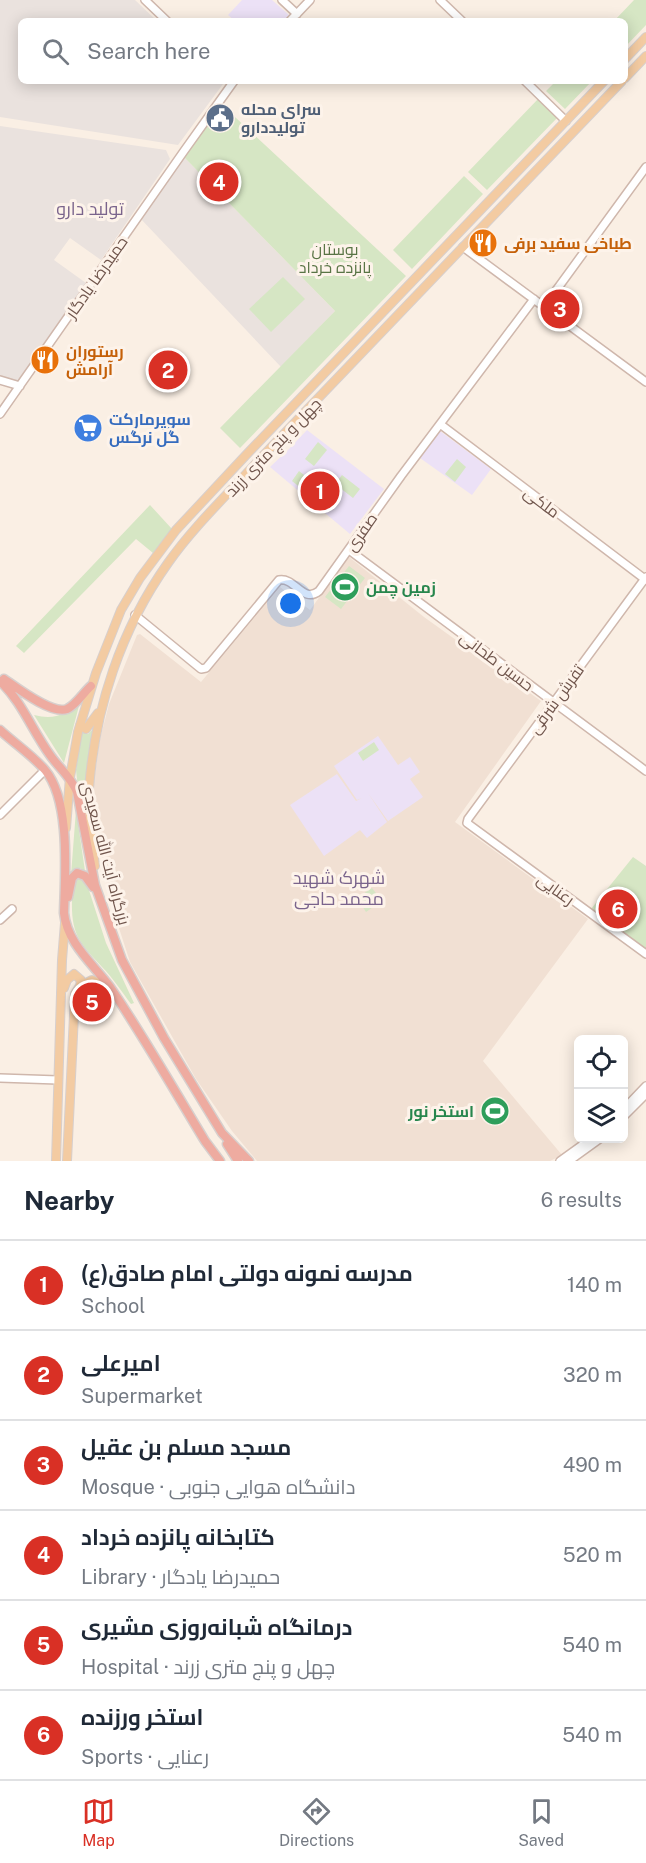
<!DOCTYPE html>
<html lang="en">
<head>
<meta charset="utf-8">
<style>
	:root { --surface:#fff; --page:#f6f6f7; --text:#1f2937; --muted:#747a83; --line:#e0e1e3; --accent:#d93025 }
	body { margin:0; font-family:"Public Sans",Cairo,sans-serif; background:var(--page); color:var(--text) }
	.controls { position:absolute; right:18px; bottom:18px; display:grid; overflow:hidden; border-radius:9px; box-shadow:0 3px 15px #0003 }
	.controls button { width:54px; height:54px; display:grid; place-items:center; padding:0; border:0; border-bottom:2px solid var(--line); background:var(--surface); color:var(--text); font:30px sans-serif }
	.you { position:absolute; left:291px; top:604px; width:21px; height:21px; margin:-15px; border:4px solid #fff; border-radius:50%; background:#1a73e8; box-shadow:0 0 0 9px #1a73e833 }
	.badge { display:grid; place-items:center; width:39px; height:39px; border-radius:50%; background:var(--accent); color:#fff; font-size:20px; font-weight:700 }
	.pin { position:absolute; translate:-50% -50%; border:3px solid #fff; box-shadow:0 2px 6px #0006 }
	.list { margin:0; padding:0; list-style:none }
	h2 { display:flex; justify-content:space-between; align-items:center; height:78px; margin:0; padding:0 24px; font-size:26px }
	h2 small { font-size:20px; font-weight:400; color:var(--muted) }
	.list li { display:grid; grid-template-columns:39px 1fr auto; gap:18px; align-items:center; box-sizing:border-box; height:90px; padding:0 24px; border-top:2px solid var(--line) }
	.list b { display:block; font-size:22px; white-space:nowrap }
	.list p { margin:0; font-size:20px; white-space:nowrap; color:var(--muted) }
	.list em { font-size:20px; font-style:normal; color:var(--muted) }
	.icon { flex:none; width:33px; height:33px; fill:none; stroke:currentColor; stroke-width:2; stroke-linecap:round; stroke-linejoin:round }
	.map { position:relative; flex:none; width:646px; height:1161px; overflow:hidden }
	.search { position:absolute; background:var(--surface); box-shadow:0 3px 15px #0003; left:18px; right:18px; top:18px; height:66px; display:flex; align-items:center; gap:15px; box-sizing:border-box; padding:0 21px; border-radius:9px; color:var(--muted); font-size:22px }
	.sheet { height:618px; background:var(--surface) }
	nav { display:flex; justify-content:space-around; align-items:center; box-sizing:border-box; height:84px; border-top:2px solid var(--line); background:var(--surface); font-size:16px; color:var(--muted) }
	nav a { display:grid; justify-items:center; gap:3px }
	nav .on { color:var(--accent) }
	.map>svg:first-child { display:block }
	.residential { fill:#f1e0d3 }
	.industrial { fill:#eae2de }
	.education { fill:#ece1f6 }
	.green { fill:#d6e6c4 }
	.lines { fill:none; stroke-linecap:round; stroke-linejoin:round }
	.secondary-casing { stroke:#cfb7ac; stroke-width:10 }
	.primary-casing { stroke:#d7cfcd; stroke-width:10 }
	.highway-casing { stroke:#d7cfcd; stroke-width:11 }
	.secondary { stroke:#fff; stroke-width:7 }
	.primary { stroke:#f3cba2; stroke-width:8 }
	.highway { stroke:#eeaba0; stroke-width:8 }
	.labels { text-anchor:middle; stroke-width:6; stroke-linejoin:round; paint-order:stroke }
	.service-label { font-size:16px; font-weight:bold; fill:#4e5e75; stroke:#fdf3ea; text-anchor:start }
	.food-label { font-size:16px; font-weight:bold; fill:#c56008; stroke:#fdf3ea; text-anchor:start }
	.park-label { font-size:16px; fill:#597445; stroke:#fdf3ea }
	.street-label { font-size:16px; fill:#70554c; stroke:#fdf3ea }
	.shop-label { font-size:16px; font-weight:bold; fill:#366cbe; stroke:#fdf3ea; text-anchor:start }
	.leisure-label { font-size:16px; font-weight:bold; fill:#27864d; stroke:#fdf3ea; text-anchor:start }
	.neighbourhood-label { font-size:18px; fill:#7a648c; stroke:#fdf3ea }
</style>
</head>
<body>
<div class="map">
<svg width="646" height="1161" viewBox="0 0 646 1161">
	<rect width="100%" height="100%" fill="#faefe4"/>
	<!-- residential -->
	<path class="residential" d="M349,557L424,617L541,701L455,822L588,919L483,1061L562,1155L550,1161H257L232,1131L196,1079L130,962L108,894L92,795L100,739L109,704L137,635L140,634L201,682L280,587L310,610Z"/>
	<!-- industrial -->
	<path class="industrial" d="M0,0H135L157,21H21V81H219L223,84L178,145L0,117Z
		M0,126L166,150L170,159L101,260L70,238L54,260L86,283L17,382L0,376Z
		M183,156L335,311L281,367L140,218Z"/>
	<!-- education -->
	<path class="education" d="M242,0H272L289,15L283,21H235L228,15Z
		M307,430L384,489L350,534L270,467L289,449Z
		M440,431L491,469L472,495L420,458Z
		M378,736L398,765L410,757L420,772L410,779L423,797L388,821L368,793L387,822L367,838L360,830L324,856L290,805L337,774L356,801L362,798L357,800L334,766Z"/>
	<!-- green -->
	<path class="green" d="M634,0H646V25L625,47V21H614Z
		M556,81H592L565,109L546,91Z
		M539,98L558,117L487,190L468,172Z
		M222,105L406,276L240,448L220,428L335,311L183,156Z
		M464,176L483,194L412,269L393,250Z
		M283,277L305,299L271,332L249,309Z
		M318,442L327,450L314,466L305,459Z
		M457,459L466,467L455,482L445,474Z
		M299,471L318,486L323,480L340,495L333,504L330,502L325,507L314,498L319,492L317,490L312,497L292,481Z
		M342,475L360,489L353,498L335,484Z
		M150,505L172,529L153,553L136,539L24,653L16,646Z
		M349,566L365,578L341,609L325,597Z
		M80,702L64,763L34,715C54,720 65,715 80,702Z
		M96,726L86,809L77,780L76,770L82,732L88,734Z
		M374,742L379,750L363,761L358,753Z
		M76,810L85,871L80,868L75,869L71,875Z
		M633,857L646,866V950L591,909Z
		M77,877L82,878L87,884L106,943L134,1003L131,1004C122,992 113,978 102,967C80,943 71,935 72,900C73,891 72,884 77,877Z
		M372,888L382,901L366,912L357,898Z"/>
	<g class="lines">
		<!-- secondary casing -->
		<g class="secondary-casing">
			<path id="secondary" d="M145,0L167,21
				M282,0L297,14
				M440,0L462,21
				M290,21L310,0
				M525,81L566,121
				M463,247L646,382
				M544,307L646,167
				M0,380L20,386
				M0,414L184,151L234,81
				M440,424L646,580
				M349,550L646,771
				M646,577L468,819L467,823L646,954
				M135,615L201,669L206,668L279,580C295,577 303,604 319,591L401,476L534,299
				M0,815L45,770
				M0,920L12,909
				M0,1078L58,1080
				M624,1109L646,1086
				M624,1116L646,1094
				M560,1161L592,1138
				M569,1161L601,1138"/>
		</g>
		<!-- primary casing -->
		<g class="primary-casing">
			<path id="primary" d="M625,59L646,37
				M625,78L646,56
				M80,725L86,729L98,713
				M66,828L70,777L78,732L96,673L121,610L140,578L176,530L247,454L604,81
				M95,866C92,841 88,815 89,789C95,708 121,629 168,563C194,526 229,493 259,460L622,81
				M64,988L67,980L74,974L81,980L80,986
				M56,1161L62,960L65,923
				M67,1161L75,994L80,986L92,980L109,987"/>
		</g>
		<!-- highway casing -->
		<g class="highway-casing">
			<path id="highway" d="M4,679C17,688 52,715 67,709C76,705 84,692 91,686
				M0,681C22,702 32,730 50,755C59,768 71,777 77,792L95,885L122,960L164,1038L222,1133L249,1161
				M0,730C14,743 32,755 45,770C71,801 65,874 64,913C67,943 93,964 110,987C144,1037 174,1090 205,1141L220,1161
				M68,897L72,878L77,873L85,876L93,887
				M227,1144L238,1161"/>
		</g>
		<!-- secondary -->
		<use href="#secondary" class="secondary"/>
		<!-- primary -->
		<use href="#primary" class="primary"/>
		<!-- highway -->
		<use href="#highway" class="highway"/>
	</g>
	<!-- icons -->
	<defs>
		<g id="civic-disc" transform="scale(1.5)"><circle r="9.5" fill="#5c6f8a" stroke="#fdf3ea"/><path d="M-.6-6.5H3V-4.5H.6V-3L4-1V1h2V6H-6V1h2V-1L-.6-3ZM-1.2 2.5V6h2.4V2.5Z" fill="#fff"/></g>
		<g id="restaurant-disc" transform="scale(1.5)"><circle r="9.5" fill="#e8710a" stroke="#fdf3ea"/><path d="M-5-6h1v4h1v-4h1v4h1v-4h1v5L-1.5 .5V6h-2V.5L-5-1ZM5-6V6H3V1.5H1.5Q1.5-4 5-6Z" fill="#fff"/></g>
		<g id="supermarket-disc" transform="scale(1.5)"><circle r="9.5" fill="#3f7fe0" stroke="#fdf3ea"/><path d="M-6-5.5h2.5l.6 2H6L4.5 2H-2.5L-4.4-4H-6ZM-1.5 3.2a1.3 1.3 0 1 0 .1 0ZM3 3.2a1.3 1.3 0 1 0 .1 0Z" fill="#fff"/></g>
		<g id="stadium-disc" transform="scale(1.5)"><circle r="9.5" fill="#2e9e5b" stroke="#fdf3ea"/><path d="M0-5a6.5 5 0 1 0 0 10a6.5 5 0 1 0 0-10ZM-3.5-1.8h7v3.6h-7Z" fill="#fff"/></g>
	</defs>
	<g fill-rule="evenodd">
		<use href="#civic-disc" x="220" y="118"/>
		<use href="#restaurant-disc" x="483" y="243"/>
		<use href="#restaurant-disc" x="45" y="360"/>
		<use href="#supermarket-disc" x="88" y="428"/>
		<use href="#stadium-disc" x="345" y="587"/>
		<use href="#stadium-disc" x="495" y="1111"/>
	</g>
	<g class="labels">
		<!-- service labels -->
		<g class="service-label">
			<text x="241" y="115">سرای محله<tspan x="241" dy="18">تولیددارو</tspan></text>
		</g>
		<!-- food labels -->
		<g class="food-label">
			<text x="504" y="249">طباخی سفید برفی</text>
			<text x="66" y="357">رستوران<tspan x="66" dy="18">آرامش</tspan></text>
		</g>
		<!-- park labels -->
		<g class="park-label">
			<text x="335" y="255">بوستان<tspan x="335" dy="18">پانزده خرداد</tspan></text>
		</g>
		<!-- street labels -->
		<g class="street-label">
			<text transform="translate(96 277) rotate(-55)" y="6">حمیدرضا یادگار</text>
			<text transform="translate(273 447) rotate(-46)" y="6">چهل و پنج متری زرند</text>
			<text transform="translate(542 502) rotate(37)" y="6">ملکی</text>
			<text transform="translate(361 532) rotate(-55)" y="6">صفری</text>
			<text transform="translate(497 661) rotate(37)" y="6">حسین طحانی</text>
			<text transform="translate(556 699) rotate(-54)" y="6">تفرش شرقی</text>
			<text transform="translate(106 853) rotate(75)" y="6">بزرگراه آیت الله سعیدی</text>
			<text transform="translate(556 889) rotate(36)" y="6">رعنایی</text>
		</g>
		<!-- shop labels -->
		<g class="shop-label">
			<text x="109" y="425">سوپرمارکت<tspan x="109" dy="18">گل نرگس</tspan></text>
		</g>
		<!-- leisure labels -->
		<g class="leisure-label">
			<text x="366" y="593">زمین چمن</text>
			<text x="474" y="1117" text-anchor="end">استخر نور</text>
		</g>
		<!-- neighbourhood labels -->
		<g class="neighbourhood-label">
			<text x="90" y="215">تولید دارو</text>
			<text x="339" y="884">شهرک شهید<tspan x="339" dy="21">محمد حاجی</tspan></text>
		</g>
	</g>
</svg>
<div class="controls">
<button><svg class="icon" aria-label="locate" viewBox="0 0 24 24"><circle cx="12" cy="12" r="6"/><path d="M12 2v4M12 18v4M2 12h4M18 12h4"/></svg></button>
<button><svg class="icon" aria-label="layers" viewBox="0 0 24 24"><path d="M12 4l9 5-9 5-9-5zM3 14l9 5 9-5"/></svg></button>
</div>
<div class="you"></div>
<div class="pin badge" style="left:320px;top:491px">1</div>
<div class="pin badge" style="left:168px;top:370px">2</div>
<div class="pin badge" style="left:560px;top:309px">3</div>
<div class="pin badge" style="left:219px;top:182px">4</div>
<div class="pin badge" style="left:92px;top:1002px">5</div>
<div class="pin badge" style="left:618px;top:909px">6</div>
<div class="search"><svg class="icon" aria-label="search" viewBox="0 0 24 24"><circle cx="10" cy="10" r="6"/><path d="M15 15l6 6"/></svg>Search here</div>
</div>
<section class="sheet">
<h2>Nearby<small>6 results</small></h2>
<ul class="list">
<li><span class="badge">1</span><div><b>مدرسه نمونه دولتی امام صادق(ع)</b><p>School</p></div><em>140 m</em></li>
<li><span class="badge">2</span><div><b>امیرعلی</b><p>Supermarket</p></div><em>320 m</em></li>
<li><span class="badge">3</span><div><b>مسجد مسلم بن عقیل</b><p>Mosque · دانشگاه هوایی جنوبی</p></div><em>490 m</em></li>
<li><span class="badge">4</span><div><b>کتابخانه پانزده خرداد</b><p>Library · حمیدرضا یادگار</p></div><em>520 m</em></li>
<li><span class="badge">5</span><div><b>درمانگاه شبانه‌روزی مشیری</b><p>Hospital · چهل و پنج متری زرند</p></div><em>540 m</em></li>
<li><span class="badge">6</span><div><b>استخر ورزنده</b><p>Sports · رعنایی</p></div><em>540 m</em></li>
</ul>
</section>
<nav>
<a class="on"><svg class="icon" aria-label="map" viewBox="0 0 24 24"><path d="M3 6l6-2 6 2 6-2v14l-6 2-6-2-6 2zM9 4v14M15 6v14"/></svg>Map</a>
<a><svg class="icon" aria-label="directions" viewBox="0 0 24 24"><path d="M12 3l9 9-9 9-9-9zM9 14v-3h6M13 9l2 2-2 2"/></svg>Directions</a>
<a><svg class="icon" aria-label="saved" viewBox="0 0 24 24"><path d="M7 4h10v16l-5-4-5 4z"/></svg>Saved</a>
</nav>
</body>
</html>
